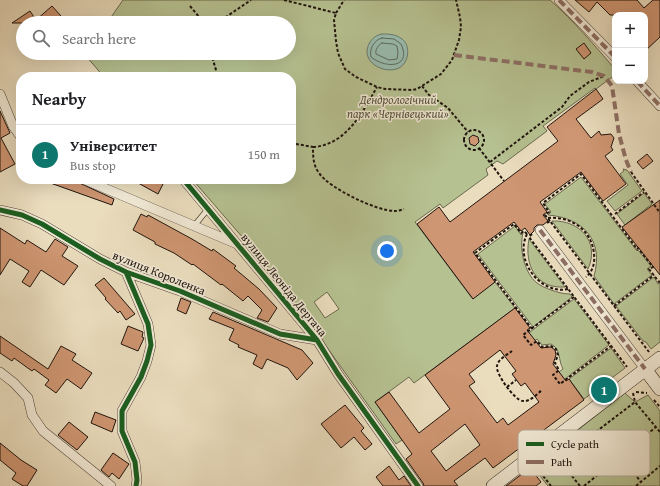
<!DOCTYPE html>
<html lang="en">
<head>
<meta charset="utf-8">
<style>
	:root { --surface:#fff; --page:#f2f2f2; --text:#202124; --muted:#757577; --line:#e0e0e0; --accent:#0f766e }
	body { margin:0; font-family:"Gentium Book Plus",serif; background:var(--page); color:var(--text) }
	.controls { position:absolute; right:12px; top:12px; display:grid; overflow:hidden; border-radius:8px; box-shadow:0 4px 16px #0002 }
	.controls button { width:36px; height:36px; display:grid; place-items:center; padding:0; border:0; border-bottom:1px solid var(--line); background:var(--surface); color:var(--text); font:20px sans-serif }
	.you { position:absolute; left:387px; top:251px; width:14px; height:14px; margin:-10px; border:3px solid #fff; border-radius:50%; background:#1a73e8; box-shadow:0 0 0 6px #1a73e833 }
	.badge { display:grid; place-items:center; width:26px; height:26px; border-radius:50%; background:var(--accent); color:#fff; font-size:13px; font-weight:700 }
	.pin { position:absolute; translate:-50% -50%; border:2px solid #fff; box-shadow:0 1px 4px #0006 }
	.list { margin:0; padding:0; list-style:none }
	h2 { display:flex; justify-content:space-between; align-items:center; height:52px; margin:0; padding:0 16px; font-size:17px }
	h2 small { font-size:13px; font-weight:400; color:var(--muted) }
	.list li { display:grid; grid-template-columns:26px 1fr auto; gap:12px; align-items:center; box-sizing:border-box; height:60px; padding:0 16px; border-top:1px solid var(--line) }
	.list b { display:block; font-size:15px; white-space:nowrap }
	.list p { margin:0; font-size:13px; white-space:nowrap; color:var(--muted) }
	.list em { font-size:13px; font-style:normal; color:var(--muted) }
	.icon { flex:none; width:22px; height:22px; fill:none; stroke:currentColor; stroke-width:2; stroke-linecap:round; stroke-linejoin:round }
	.map { position:relative; flex:none; width:660px; height:486px; overflow:hidden }
	.search { position:absolute; background:var(--surface); box-shadow:0 4px 16px #0002; left:16px; top:16px; width:280px; height:44px; display:flex; align-items:center; gap:10px; box-sizing:border-box; padding:0 14px; border-radius:22px; color:var(--muted); font-size:15px }
	.panel { position:absolute; background:var(--surface); box-shadow:0 4px 16px #0002; left:16px; top:72px; width:280px; height:112px; border-radius:16px }
	.map>svg:first-child { display:block }
	.green { fill:#b6c191; stroke:#6a6a4f; fill-rule:evenodd }
	.water { fill:#98bcae; stroke:#68796e }
	.lines { fill:none; stroke-linecap:round; stroke-linejoin:round }
	.shore { stroke:#5c685e; stroke-width:1 }
	.building { fill:#ce9672; stroke:#1f140d; fill-rule:evenodd }
	.lane-casing { stroke:#524639; stroke-width:6 }
	.street-casing { stroke:#524639; stroke-width:10 }
	.secondary-casing { stroke:#1f140d; stroke-width:14 }
	.path { stroke:#1f140d; stroke-width:2; stroke-dasharray:3 2; stroke-linecap:butt }
	.lane { stroke:#f1e9d5; stroke-width:4.5 }
	.street { stroke:#f1e9d5; stroke-width:9 }
	.secondary { stroke:#f1e9d5; stroke-width:13 }
	.quiet { stroke:#8d6e63; stroke-width:4; stroke-dasharray:8 4; stroke-linecap:butt }
	.cycleway-casing { stroke:#f1e9d5; stroke-width:8 }
	.cycleway { stroke:#1b5e20; stroke-width:5 }
	.labels { text-anchor:middle; stroke-width:3; stroke-linejoin:round; paint-order:stroke }
	.park-label { font-size:12px; font-style:italic; fill:#54513b; stroke:#f1e9d5 }
	.street-label { font-size:12px; fill:#1f140d; stroke:#f1e9d5 }
	.key { fill:#f1e9d5; stroke:#b2a999; stroke-width:1 }
	.key-label { font-size:11px; fill:#1f140d }
</style>
</head>
<body>
<div class="map">
<svg width="660" height="486" viewBox="0 0 660 486">
	<rect width="100%" height="100%" fill="#eaddbe"/>
	<filter id="stains"><feTurbulence type="fractalNoise" baseFrequency=".005" numOctaves="4"/><feColorMatrix values="0 0 0 0 .2 0 0 0 0 .09 0 0 0 0 .02 0 0 0 .5 -.17"/></filter>
	<radialGradient id="worn" r=".72"><stop offset=".6" stop-color="#630" stop-opacity="0"/><stop offset="1" stop-color="#630" stop-opacity=".3"/></radialGradient>
	<!-- green -->
	<path class="green" d="M123,0H550C574,21 594,45 615,69V75L596,89L595,88L543,126L547,131L503,164L497,161L486,169L488,175L443,208L440,204L415,222L472,298L495,282L515,308L414,383L409,377L375,402L402,440L396,444L276,276L192,179H291V77H104L86,56L88,53H289V23H107ZM327,292L339,309L325,318L314,302Z
		M623,169L627,170L642,191L615,211L607,201L628,185L620,174L624,171Z
		M581,177L637,251L638,250L651,266L647,269L652,275L614,304L594,276C604,241 584,218 548,215L551,212L545,204Z
		M644,193L652,204L625,225L617,214Z
		M552,221C580,220 600,242 588,269Z
		M515,226L521,235L523,233C519,248 524,273 537,283C541,286 546,288 551,290C557,292 563,294 570,294L572,297L533,327L478,254Z
		M529,239L565,287C536,289 524,265 529,239Z
		M654,277L658,284L660,283V342L651,349L646,342L643,341L616,306Z
		M574,299L609,345L561,382L555,375L563,369C558,360 561,349 551,344L542,345L537,339L531,343L526,335Z
		M611,348L625,368L584,399L569,379Z
		M625,393L635,402L648,395L660,411V486H548L532,466Z"/>
	<!-- water -->
	<path class="water" d="M382,34C388,34 396,34 402,39C411,45 409,63 399,68C385,75 358,62 370,42C373,38 376,35 382,34Z"/>
	<g class="lines">
		<!-- shore -->
		<path class="shore" d="M382,38L394,39L401,44C412,68 386,69 371,57C369,49 374,40 382,38Z
			M382,43L393,44L397,46L398,53L397,59L389,60L376,54C375,50 378,45 382,43Z"/>
	</g>
	<!-- building -->
	<path class="building" d="M575,0H637L644,8L653,0H660V37L645,51V15H610L597,2L589,12Z
		M52,6L61,16L53,23H12L30,11L36,20Z
		M584,43L591,53L584,59L576,49Z
		M596,89L603,99L576,119L591,138L599,131L601,135L611,134L614,138L611,147L613,150L605,156L626,184L603,201L581,172L540,202L547,212L543,215L548,221L543,225H537L534,228V231L530,235L525,228L521,231L514,222L473,252L495,282L473,299L417,224L439,207L450,222L558,141L547,127Z
		M0,111L10,133L1,138L15,164L0,172Z
		M473,135L478,137L479,142L475,146L470,144L469,138Z
		M647,154L653,161L643,169L637,162Z
		M43,179H71L114,199L112,205L42,180Z
		M131,179H157L163,184L158,194Z
		M660,200V275L622,227Z
		M141,214L147,217L148,215L192,239L212,251L213,249L236,266L234,268L259,289L277,308L268,322L257,318L262,310L248,296L243,301L222,284L221,285L193,264L192,265L174,253L155,244V242L133,230Z
		M0,228L25,244L27,240L46,252L55,239L68,247L62,256L78,266L64,285L41,270L30,287L22,282L29,271L10,259L0,275Z
		M104,278L135,314L126,320L120,311L118,313L105,299L106,298L95,285Z
		M181,298L191,302L186,314L177,310Z
		M515,308L530,328L527,330L541,348L551,347L555,350L556,355L553,364L566,381L569,379L584,400L493,468L485,458L454,481L458,486H424L423,483L406,459L412,454L375,402L389,392L419,433L450,409L425,375ZM500,350L516,371L512,374L521,386L525,383L539,402L508,425L503,418L497,423L469,386L475,382L469,374ZM465,424L480,445L446,471L431,451Z
		M213,312L302,350L313,363L297,380L288,368L267,359L262,369L253,364L257,355L238,347L239,345L229,340L234,329L209,319Z
		M128,326L143,332L142,337L144,338L138,351L121,344Z
		M0,336L48,369L61,346L76,354L72,360L92,373L81,389L67,379L56,393L45,385L49,380L34,369L32,371L14,358L12,361L0,353Z
		M345,405L364,428L361,431L372,444L365,450L354,437L341,448L321,424Z
		M95,412L116,420L112,432L91,423Z
		M69,422L88,437L77,450L58,435Z
		M0,443L21,460L37,470L27,486H23L12,479L16,473L0,460Z
		M113,453L129,464L119,479L112,473L109,477L101,470Z
		M389,466L399,480L404,476L411,486H383L376,477Z
		M530,468L541,482L536,486H506Z"/>
	<g class="lines">
		<!-- lane casing -->
		<g class="lane-casing">
			<path id="lane" d="M194,226L208,209"/>
		</g>
		<!-- street casing -->
		<g class="street-casing">
			<path id="street" d="M559,0L615,57
				M637,81L660,106
				M0,94L13,126L21,137
				M83,179L237,244
				M183,179L317,340L338,374L418,486
				M0,210L22,215L42,224L100,259L126,272L180,291L280,334L317,340
				M540,230L645,369
				M126,272L148,324L151,345L147,361L141,377L122,411V431L135,462L137,480L136,486
				M0,372L14,383L28,398L32,415L43,431L111,486"/>
		</g>
		<!-- secondary casing -->
		<g class="secondary-casing">
			<path id="secondary" d="M645,369L660,389
				M493,486L660,358"/>
		</g>
		<!-- path -->
		<path class="path" d="M284,0L336,13L334,20L336,41L338,53L345,69L356,77L377,87L385,89L412,90L417,89L441,74L452,60L459,40L461,27L460,17L456,0
			M190,6L204,23
			M336,13L344,0
			M217,23L251,0
			M211,53L218,77
			M422,86L429,95L448,108L468,132
			M464 140a10 10 0 1 1 20 0a10 10 0 1 1-20 0Z
			M291,143L313,147C313,156 313,165 319,173C329,188 376,211 395,211C398,211 401,210 404,209
			M313,147C346,145 362,113 377,87
			M479,148L504,181
			M490,162L562,107L570,96L589,82L604,76
			M631,172L660,213
			M615,214L644,192
			M548,218C571,216 592,230 594,254C595,263 593,271 586,277
			M550,221L545,215L549,212L543,203L581,174L637,249L638,248L653,267L649,269L659,282L660,281
			M547,223L550,221L649,352
			M527,234C514,260 540,295 568,289
			M527,234L524,231L521,233L514,224L475,253L532,329
			M532,234L529,237L627,367
			M574,297L523,335L531,345L537,341L542,347L551,346L556,349L558,355L555,363L559,370L553,375L560,384L611,346
			M614,306L654,275
			M512,351C507,355 498,359 497,366C495,373 515,401 523,401C530,402 537,394 542,390
			M507,387L516,380
			M636,392L647,393
			M633,393L635,402L660,432
			M654,400L660,407
			M598,430L613,449
			M599 454a19 19 0 1 1 38 0a19 19 0 1 1-38 0Z
			M635,444L656,427
			M537,468L551,486
			M631,469L641,482
			M580,486L559,460L635,402
			M584,486L605,469
			M636,486L660,466"/>
		<!-- lane -->
		<use href="#lane" class="lane"/>
		<!-- street -->
		<use href="#street" class="street"/>
		<!-- secondary -->
		<use href="#secondary" class="secondary"/>
		<!-- quiet -->
		<path class="quiet" d="M559,0L615,57
			M454,55L592,72L604,76L612,86L619,134L626,160L631,172
			M637,81L660,106
			M540,230L645,369"/>
		<!-- cycleway casing -->
		<g class="cycleway-casing">
			<path id="cycleway" d="M183,179L317,340L338,374L418,486
				M0,210L22,215L42,224L100,259L126,272L180,291L280,334L317,340
				M126,272L148,324L151,345L147,361L141,377L122,411V431L135,462L137,480L136,486"/>
		</g>
		<!-- cycleway -->
		<use href="#cycleway" class="cycleway"/>
	</g>
	<g class="labels">
		<!-- park labels -->
		<g class="park-label">
			<text x="398" y="104">Дендрологічний<tspan x="398" dy="14">парк «Чернівецький»</tspan></text>
		</g>
		<!-- street labels -->
		<g class="street-label">
			<text transform="translate(159 273) rotate(22)" y="4">вулиця Короленка</text>
			<text transform="translate(284 285) rotate(51)" y="4">вулиця Леоніда Дергача</text>
		</g>
	</g>
	<!-- legend -->
	<rect x="518" y="430" width="132" height="46" rx="6" class="key"/>
	<rect x="526" y="442" width="18" height="4" fill="#1b5e20"/>
	<rect x="526" y="460" width="18" height="4" fill="#8d6e63"/>
	<g class="key-label">
		<text x="551" y="448">Cycle path</text>
		<text x="551" y="466">Path</text>
	</g>
	<rect width="100%" height="100%" filter="url(#stains)"/>
	<rect width="100%" height="100%" fill="url(#worn)"/>
</svg>
<div class="controls">
<button>+</button>
<button>−</button>
</div>
<div class="you"></div>
<div class="pin badge" style="left:604px;top:390px">1</div>
<div class="search"><svg class="icon" aria-label="search" viewBox="0 0 24 24"><circle cx="10" cy="10" r="6"/><path d="M15 15l6 6"/></svg>Search here</div>
<section class="panel">
<h2>Nearby<small></small></h2>
<ul class="list">
<li><span class="badge">1</span><div><b>Університет</b><p>Bus stop</p></div><em>150 m</em></li>
</ul>
</section>
</div>
</body>
</html>
